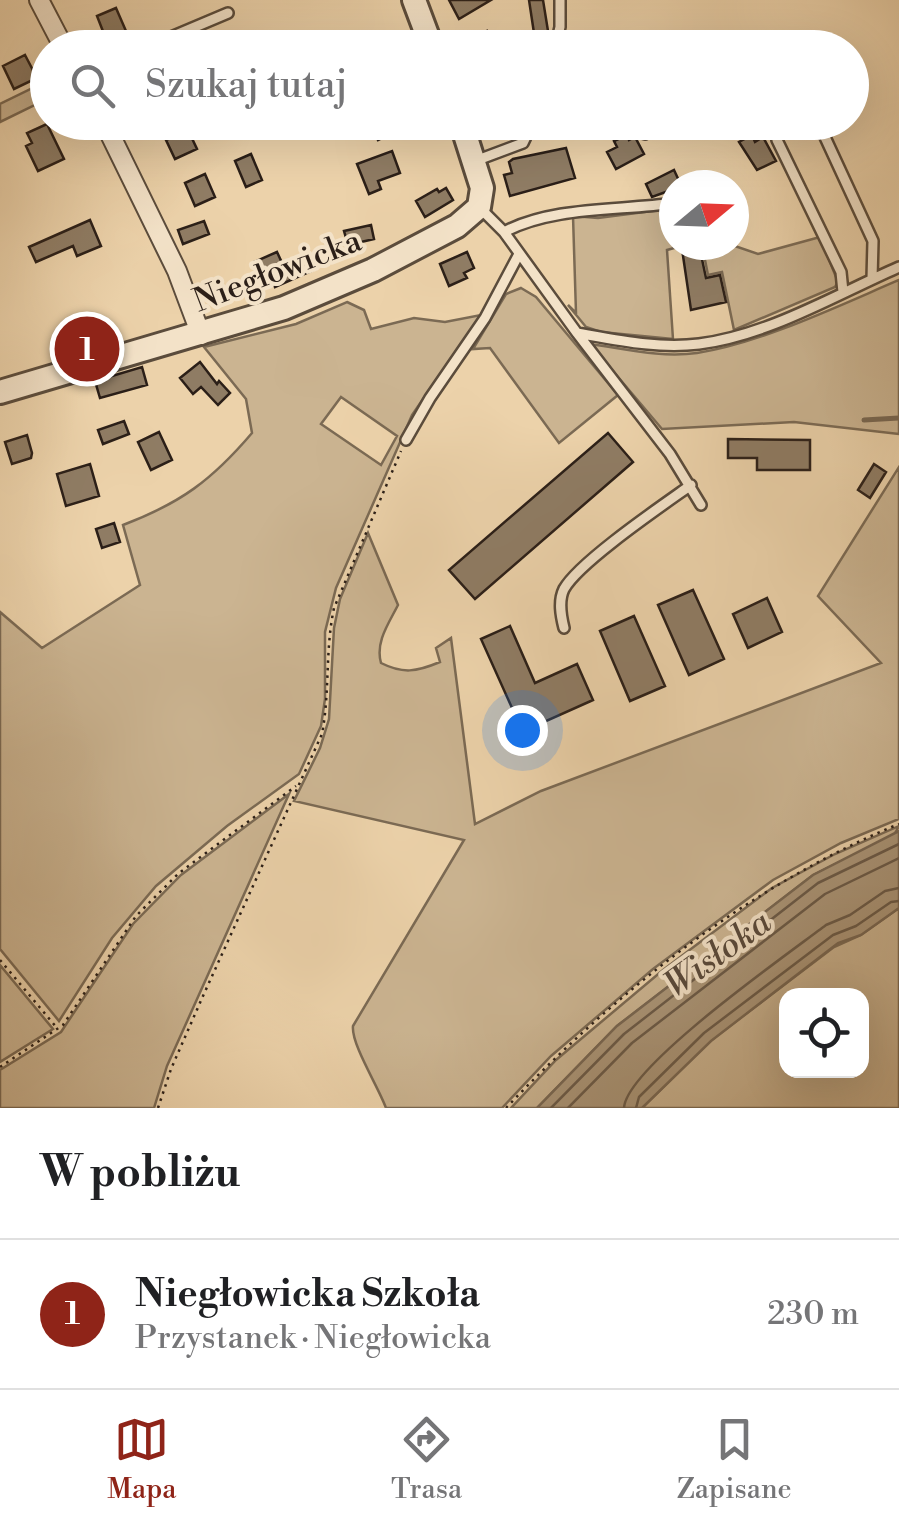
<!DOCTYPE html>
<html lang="pl">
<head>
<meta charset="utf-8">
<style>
	:root { --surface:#fff; --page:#f2f2f2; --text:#202124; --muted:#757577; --line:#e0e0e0; --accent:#8f2418 }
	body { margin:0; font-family:"Libre Bodoni",serif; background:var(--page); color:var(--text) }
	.controls { position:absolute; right:30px; bottom:30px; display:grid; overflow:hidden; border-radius:20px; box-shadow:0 10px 40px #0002 }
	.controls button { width:90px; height:90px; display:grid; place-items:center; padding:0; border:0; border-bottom:2px solid var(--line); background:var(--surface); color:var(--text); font:50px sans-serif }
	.compass { position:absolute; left:659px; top:170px; width:90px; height:90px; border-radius:50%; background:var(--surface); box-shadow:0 10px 40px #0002; rotate:71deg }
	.you { position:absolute; left:522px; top:730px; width:35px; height:35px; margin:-25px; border:8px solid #fff; border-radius:50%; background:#1a73e8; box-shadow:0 0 0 15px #1a73e833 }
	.badge { display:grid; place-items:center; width:65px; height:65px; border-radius:50%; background:var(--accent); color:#fff; font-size:32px; font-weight:700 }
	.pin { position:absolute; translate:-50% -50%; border:5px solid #fff; box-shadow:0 2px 10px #0006 }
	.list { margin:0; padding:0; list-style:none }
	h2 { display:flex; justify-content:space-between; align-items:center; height:130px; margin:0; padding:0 40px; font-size:42px }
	h2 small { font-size:32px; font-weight:400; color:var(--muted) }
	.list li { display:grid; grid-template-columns:65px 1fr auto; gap:30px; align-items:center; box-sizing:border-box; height:150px; padding:0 40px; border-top:2px solid var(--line) }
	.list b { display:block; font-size:38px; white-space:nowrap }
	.list p { margin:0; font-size:32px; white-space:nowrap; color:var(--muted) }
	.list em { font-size:32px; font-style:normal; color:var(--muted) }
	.icon { flex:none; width:55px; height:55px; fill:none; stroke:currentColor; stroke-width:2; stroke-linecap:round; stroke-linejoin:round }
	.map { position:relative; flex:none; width:899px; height:1108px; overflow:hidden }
	.search { position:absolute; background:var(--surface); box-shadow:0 10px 40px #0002; left:30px; right:30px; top:30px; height:110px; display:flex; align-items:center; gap:25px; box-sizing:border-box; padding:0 35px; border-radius:55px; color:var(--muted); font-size:38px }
	.sheet { height:280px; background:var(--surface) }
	nav { display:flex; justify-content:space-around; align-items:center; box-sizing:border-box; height:140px; border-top:2px solid var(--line); background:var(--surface); font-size:28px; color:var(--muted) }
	nav a { display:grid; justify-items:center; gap:5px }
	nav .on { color:var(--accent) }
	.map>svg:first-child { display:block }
	.green { fill:#cbb491; stroke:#7b6a54; stroke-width:2.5; fill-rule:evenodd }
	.water { fill:#aa9578; stroke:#776652; stroke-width:2.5 }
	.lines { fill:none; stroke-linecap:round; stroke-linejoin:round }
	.shore { stroke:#6a5a48; stroke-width:2.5 }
	.stream { stroke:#776652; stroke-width:5 }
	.building { fill:#8f7c64; stroke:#2b1f18; stroke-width:2.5 }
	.service-casing { stroke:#5b4c3c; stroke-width:14 }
	.minor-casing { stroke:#5b4c3c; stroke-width:22 }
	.tertiary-casing { stroke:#5b4c3c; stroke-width:28 }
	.path { stroke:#2b1f18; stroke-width:2.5; stroke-dasharray:2.5 5; stroke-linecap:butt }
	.service { stroke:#f3e2c8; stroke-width:9 }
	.minor { stroke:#f3e2c8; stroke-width:18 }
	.tertiary { stroke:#f3e2c8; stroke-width:22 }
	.labels { text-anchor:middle; stroke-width:8; stroke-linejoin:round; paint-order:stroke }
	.street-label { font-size:32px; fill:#2b1f18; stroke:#f3e2c8 }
	.water-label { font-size:35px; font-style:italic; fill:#57483a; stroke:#f3e2c8 }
</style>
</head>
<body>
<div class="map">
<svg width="899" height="1108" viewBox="0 0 899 1108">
	<rect width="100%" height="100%" fill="#ecd2aa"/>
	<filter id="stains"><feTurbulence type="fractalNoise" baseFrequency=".002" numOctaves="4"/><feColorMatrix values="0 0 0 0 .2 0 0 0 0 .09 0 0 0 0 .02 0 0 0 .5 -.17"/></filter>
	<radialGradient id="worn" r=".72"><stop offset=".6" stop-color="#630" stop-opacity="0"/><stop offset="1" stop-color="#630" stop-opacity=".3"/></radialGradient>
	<!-- green -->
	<path class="green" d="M47,81V99L0,122V104Z
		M660,210L662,219L674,223V245H685L667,250L673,339L601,332L586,327L568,305L576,313L573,216L598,218Z
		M820,237L838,282L835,287L734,330L722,272L708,275L702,245H732L758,254Z
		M899,280V434L794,422L662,429L590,344C626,349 661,358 697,353C761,343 838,306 899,280Z
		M521,288L536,297L618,395L559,443L490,348L473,349L506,294Z
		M347,302L364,310L371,329L414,318L445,322L481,315L412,415L336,588L325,632V699L321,726L299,774L227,826L156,886L112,938L59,1021L0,949V612L42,648L140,585L123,525C181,503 212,480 252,433L246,399L204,347L296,324ZM341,397L397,436L381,465L321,424Z
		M899,467V819L841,843L773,880L653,969L551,1056L502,1108H386C378,1086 351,1044 353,1026L464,840L294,801L320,748L329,719L334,628L340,599L368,533L398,605C389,623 375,642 381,663C403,674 416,672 440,662L436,648L451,638L475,824L541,791L881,663L818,596Z
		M289,794L167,1066L154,1108H0V1070L61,1032L133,924L181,875Z
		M899,826L894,835L813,875L617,1026L537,1108H511L556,1060L663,970L772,888L835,854Z
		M899,908V1108H642L710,1041L834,947L861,935ZM786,996H862V1070H786Z
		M0,965L53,1029L0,1062Z"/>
	<!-- water -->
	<path class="water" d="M899,831V908L861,935L838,943L711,1041L642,1108H537L617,1026L813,875Z"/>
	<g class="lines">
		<!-- shore -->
		<path class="shore" d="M551,1108L624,1034L818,883L899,844
			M568,1108L632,1043L825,894L899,858
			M624,1108C626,1067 788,954 826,925L850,915L885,891L899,888
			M636,1108L639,1097L704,1033L833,935L856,926L891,902L899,901"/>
		<!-- stream -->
		<path class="stream" d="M864,420L899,418"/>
	</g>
	<!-- building -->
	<path class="building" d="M449,0H491L459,19Z
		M529,0H543L548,31L534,33Z
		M116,8L126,31L106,39L97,16Z
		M487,31L493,48H447V47Z
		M25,55L37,78L14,89L3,66Z
		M369,122H415L378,140Z
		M47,124L64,159L38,171L26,146L32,143L27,133Z
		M188,130L197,149L175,159L166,140Z
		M627,135L629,140L635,137L644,154L616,169L607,152L617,147L614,141Z
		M752,135L755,142L763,137L776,161L757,170L739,142Z
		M566,148L575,178L510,196L504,175L512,173L509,162L513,159Z
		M392,151L400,173L378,181L381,189L369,194L357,164Z
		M251,154L262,180L246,187L235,161Z
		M674,170L681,185H674V189L652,197L646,184Z
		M205,174L215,197L195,206L185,183Z
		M446,188L453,200L425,217L416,201L437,189L439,192Z
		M90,220L101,246L77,256L73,246L36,262L29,247Z
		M204,221L209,234L183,244L178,230Z
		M371,225L374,239L348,245L344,231Z
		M699,245L706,278L720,275L726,302L691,310L682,249Z
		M277,252L284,267L309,256L316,269L275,287L269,271L259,275L254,262Z
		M467,252L474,268L464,273L467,278L449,286L440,264Z
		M200,362L217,384L219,381L230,393L218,405L201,387L193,394L180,378Z
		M142,367L147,385L100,398L95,381Z
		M124,421L129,434L103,444L98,430Z
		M159,432L172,460L151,470L138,442Z
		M608,433L633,462L475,599L449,570Z
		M27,435L32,453L31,458L12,464L5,442Z
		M728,439L810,440V470H757V458H728Z
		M90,464L99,496L66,506L57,474Z
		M874,464L886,472L870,498L858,490Z
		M114,523L120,542L102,548L96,529Z
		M693,590L724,659L689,675L658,605Z
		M767,598L782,632L748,648L733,614Z
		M634,616L665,686L630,701L600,631Z
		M510,626L535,683L577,664L593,700L537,725L541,732L526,739L481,639Z"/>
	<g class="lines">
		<!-- service casing -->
		<g class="service-casing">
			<path id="service" d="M558,38L577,40L585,48
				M145,48L228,13
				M555,48L560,27V0
				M637,122L645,134
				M818,122L873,241L872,279
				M777,140L841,272L843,292
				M475,161L523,143L533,122
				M481,209L504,232L577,333C617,340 658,349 699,344C769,335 835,295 899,267
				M504,232C553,206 619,211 674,203
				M577,333L670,454L701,505
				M406,440L430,398L485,318L519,254
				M564,628C561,616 558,601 564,589C579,562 663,505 691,485"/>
		</g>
		<!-- minor casing -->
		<g class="minor-casing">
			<path id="minor" d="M39,0L64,48
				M104,122L177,271L201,335"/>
		</g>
		<!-- tertiary casing -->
		<g class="tertiary-casing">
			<path id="tertiary" d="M414,0L432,48
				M0,392L284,308L373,270L457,226L479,207L482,188L461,122"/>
		</g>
		<!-- path -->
		<path class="path" d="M0,960L57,1028
			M0,1067L63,1025L136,916L179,873L296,786
			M158,1108L171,1069L203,996L322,734C330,692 325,650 334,608L401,451
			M506,1108C617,991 750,885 899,824"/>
		<!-- service -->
		<use href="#service" class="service"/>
		<!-- minor -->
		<use href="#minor" class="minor"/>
		<!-- tertiary -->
		<use href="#tertiary" class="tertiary"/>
	</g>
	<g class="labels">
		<!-- street labels -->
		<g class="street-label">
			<text transform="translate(277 270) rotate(-21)" y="11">Niegłowicka</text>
		</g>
		<!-- water labels -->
		<g class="water-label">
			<text transform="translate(717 953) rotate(-36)" y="12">Wisłoka</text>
		</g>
	</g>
	<rect width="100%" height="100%" filter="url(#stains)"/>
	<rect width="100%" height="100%" fill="url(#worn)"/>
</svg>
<div class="controls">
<button><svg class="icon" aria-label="locate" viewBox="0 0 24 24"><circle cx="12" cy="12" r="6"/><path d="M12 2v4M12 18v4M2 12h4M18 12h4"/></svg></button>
</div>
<svg class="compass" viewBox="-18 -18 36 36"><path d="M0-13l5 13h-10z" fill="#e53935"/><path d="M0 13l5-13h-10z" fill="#757577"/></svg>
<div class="you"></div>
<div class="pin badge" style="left:87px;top:349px">1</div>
<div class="search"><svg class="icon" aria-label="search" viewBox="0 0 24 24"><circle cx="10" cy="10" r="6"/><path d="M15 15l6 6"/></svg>Szukaj tutaj</div>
</div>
<section class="sheet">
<h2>W pobliżu<small></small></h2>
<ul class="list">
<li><span class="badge">1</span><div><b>Niegłowicka Szkoła</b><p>Przystanek · Niegłowicka</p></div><em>230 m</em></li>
</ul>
</section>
<nav>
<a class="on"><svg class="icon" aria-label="map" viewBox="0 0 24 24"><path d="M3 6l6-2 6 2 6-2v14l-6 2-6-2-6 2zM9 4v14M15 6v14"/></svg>Mapa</a>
<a><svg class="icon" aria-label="directions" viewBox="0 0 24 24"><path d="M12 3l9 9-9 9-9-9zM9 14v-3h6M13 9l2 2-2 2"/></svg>Trasa</a>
<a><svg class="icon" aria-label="saved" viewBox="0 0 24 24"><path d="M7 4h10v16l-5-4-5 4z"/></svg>Zapisane</a>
</nav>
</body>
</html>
